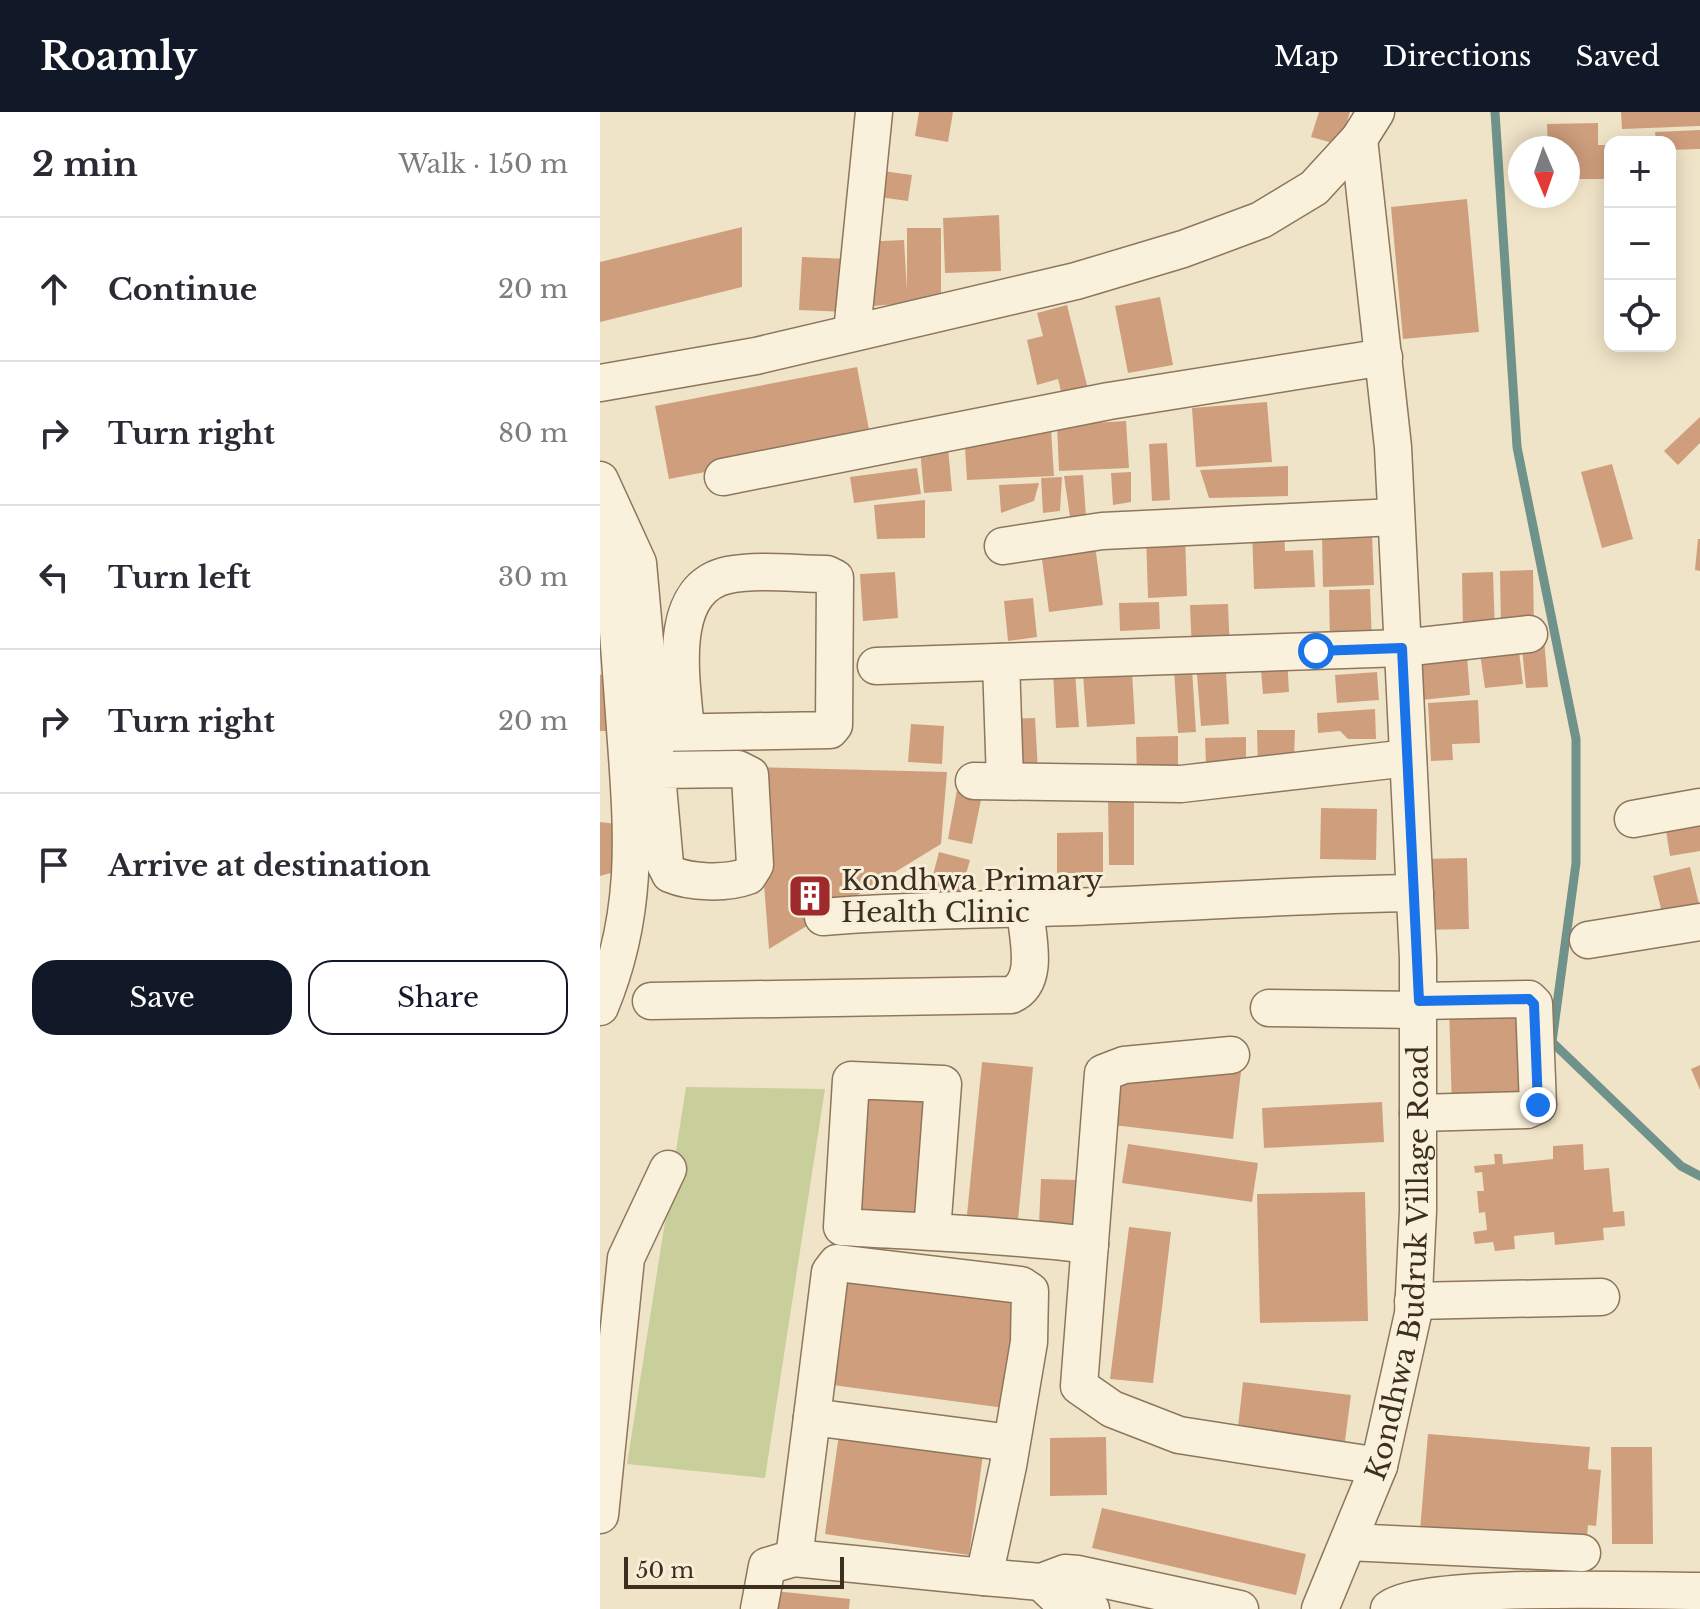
<!DOCTYPE html>
<html lang="en">
<head>
<meta charset="utf-8">
<style>
	:root { --surface:#fff; --page:#f2f2f3; --text:#2b2b33; --muted:#7c7c81; --line:#e1e1e2; --accent:#111827 }
	body { margin:0; font-family:"Libre Baskerville",serif; background:var(--page); color:var(--text) }
	.controls { position:absolute; right:24px; top:24px; display:grid; overflow:hidden; border-radius:16px; box-shadow:0 4px 20px #0003 }
	.controls button { width:72px; height:72px; display:grid; place-items:center; padding:0; border:0; border-bottom:2px solid var(--line); background:var(--surface); color:var(--text); font:40px sans-serif }
	.compass { position:absolute; left:908px; top:24px; width:72px; height:72px; border-radius:50%; background:var(--surface); box-shadow:0 4px 20px #0003; rotate:178deg }
	.scale { position:absolute; left:24px; bottom:20px; width:220px; box-sizing:border-box; padding-left:8px; border:4px solid #3d2e20; border-top:0; font-size:22px; line-height:28px; white-space:nowrap; color:#3d2e20; -webkit-text-stroke:6px #f7eed8; paint-order:stroke }
	.stop { position:absolute; width:24px; height:24px; margin:-18px; border:6px solid #1a73e8; border-radius:50%; background:#fff }
	.stop.end { background:#1a73e8; border-color:#fff; box-shadow:0 2px 8px #0008 }
	.list { margin:0; padding:0; list-style:none }
	h2 { display:flex; justify-content:space-between; align-items:center; height:104px; margin:0; padding:0 32px; font-size:34px }
	h2 small { font-size:26px; font-weight:400; color:var(--muted) }
	.list li { display:grid; grid-template-columns:52px 1fr auto; gap:24px; align-items:center; box-sizing:border-box; height:144px; padding:0 32px; border-top:2px solid var(--line) }
	.list b { display:block; font-size:30px; white-space:nowrap }
	.list em { font-size:26px; font-style:normal; color:var(--muted) }
	.actions { display:flex; gap:16px; padding:24px 32px }
	.actions a { flex:1; padding:18px 0; border:2px solid var(--accent); border-radius:24px; text-align:center; font-size:28px; color:var(--accent) }
	.actions .main { background:var(--accent); color:#fff }
	.icon { flex:none; width:44px; height:44px; fill:none; stroke:currentColor; stroke-width:2; stroke-linecap:round; stroke-linejoin:round }
	.map { position:relative; flex:none; width:1100px; height:1497px; overflow:hidden }
	header { display:flex; align-items:center; gap:48px; box-sizing:border-box; height:112px; padding:0 40px; background:var(--accent); color:#fff }
	header strong { font-size:38px }
	nav { display:flex; gap:44px; margin-inline-start:auto; font-size:28px }
	main { display:flex }
	aside { flex:1; background:var(--surface) }
	.map>svg:first-child { display:block }
	.green { fill:#c9cf9b }
	.lines { fill:none; stroke-linecap:round; stroke-linejoin:round }
	.stream { stroke:#6f938a; stroke-width:9 }
	.building { fill:#cf9f7d }
	.minor-casing { stroke:#8d765c; stroke-width:39 }
	.minor { stroke:#faf1dc; stroke-width:36 }
	.route { stroke:#1a73e8; stroke-width:10 }
	.labels { text-anchor:middle; stroke-width:6; stroke-linejoin:round; paint-order:stroke }
	.poi-label { font-size:28px; fill:#3d2e20; stroke:#f7eed8; text-anchor:start }
	.street-label { font-size:28px; fill:#3d2e20; stroke:#f7eed8 }
</style>
</head>
<body>
<header>
<strong>Roamly</strong>
<nav><a>Map</a><a>Directions</a><a>Saved</a></nav>
</header>
<main>
<aside>
<h2>2 min<small>Walk · 150 m</small></h2>
<ul class="list">
<li><svg class="icon" aria-label="ahead" viewBox="0 0 24 24"><path d="M12 20V5M6 11l6-6 6 6"/></svg><div><b>Continue</b></div><em>20 m</em></li>
<li><svg class="icon" aria-label="right" viewBox="0 0 24 24"><path d="M7 20v-9h11M14 6l5 5-5 5"/></svg><div><b>Turn right</b></div><em>80 m</em></li>
<li><svg class="icon" aria-label="left" viewBox="0 0 24 24"><path d="M17 20v-9H6M10 6l-5 5 5 5"/></svg><div><b>Turn left</b></div><em>30 m</em></li>
<li><svg class="icon" aria-label="right" viewBox="0 0 24 24"><path d="M7 20v-9h11M14 6l5 5-5 5"/></svg><div><b>Turn right</b></div><em>20 m</em></li>
<li><svg class="icon" aria-label="arrive" viewBox="0 0 24 24"><path d="M6 21V4h12l-3 4 3 4H6"/></svg><div><b>Arrive at destination</b></div></li>
</ul>
<div class="actions"><a class="main">Save</a><a>Share</a></div>
</aside>
<div class="map">
<svg width="1100" height="1497" viewBox="0 0 1100 1497">
	<rect width="100%" height="100%" fill="#f0e4c8"/>
	<!-- green -->
	<path class="green" d="M86,975L225,977L165,1366L27,1352Z"/>
	<g class="lines">
		<!-- stream -->
		<path class="stream" d="M895,0L917,335L976,627V751L952,930L1081,1054L1100,1064"/>
	</g>
	<!-- building -->
	<path class="building" d="M319,0H353L348,30L315,24Z
		M719,0H750L740,33L711,25Z
		M1021,0H1100V14L1022,17Z
		M998,11V33H1010V67H968V36H948L947,12Z
		M1100,18V37L1070,38V30H1056L1055,20Z
		M275,58L312,63L308,89L271,84Z
		M867,87L879,220L803,227L791,95Z
		M399,103L401,159L345,161L343,106Z
		M142,115V175L0,210V150Z
		M307,116H341V188L263,195L261,130L304,128L307,178Z
		M202,145L250,147L248,200L199,198Z
		M560,185L573,253L528,261L515,194Z
		M467,193L490,285L464,292L458,267L437,273L427,228L443,224L437,201Z
		M257,255L271,328L69,367L55,294Z
		M667,290L672,350L596,355L592,296Z
		M1100,305V331L1078,353L1064,339Z
		M526,309L529,356L459,359L457,313Z
		M451,317L454,364L367,368L364,321Z
		M347,325L352,379L324,381L319,327Z
		M567,331L570,388L552,389L549,332Z
		M1012,352L1033,427L1002,436L981,360Z
		M688,354V384L609,386L600,358Z
		M317,356L321,382L254,391L250,365Z
		M531,360V390L513,393L511,361Z
		M483,363L486,404L470,405L464,364Z
		M462,365L460,399L443,401L441,366Z
		M439,371L434,389L401,401L399,373Z
		M325,388V426L277,427L274,393Z
		M684,418L685,439L713,438L715,475L654,477L652,419Z
		M585,421L587,484L548,486L546,422Z
		M772,422L774,473L723,475L722,424Z
		M1098,427H1100V459L1095,458Z
		M495,433L503,493L449,500L441,440Z
		M933,458L934,518H901L900,459Z
		M295,460L298,506L263,509L260,462Z
		M893,460L895,519L863,520L862,461Z
		M770,477L772,531L730,532L729,478Z
		M433,486L437,525L408,529L404,489Z
		M559,490L560,517L520,519L519,491Z
		M628,492L630,541L592,542L590,493Z
		M944,526L948,575L926,576L921,527Z
		M918,531L923,572L885,576L879,535Z
		M867,544L870,583L821,588L817,549Z
		M687,545L689,580L663,582L660,547Z
		M592,557L596,620L578,621L574,558Z
		M11,559L13,619H0V563Z
		M475,560L479,615L456,616L453,561Z
		M532,560L535,612L487,615L483,563Z
		M626,560L629,612L601,614L597,562Z
		M777,560L779,588L737,591L735,563Z
		M878,588L880,631L852,632L853,648L831,649L828,591Z
		M775,597L776,627H748L740,619L718,621L717,601Z
		M435,606L438,658L417,659L413,607Z
		M311,612L344,614L342,652L308,650Z
		M657,618H695L694,647L658,657Z
		M578,624V664L537,665L536,625Z
		M646,625V652L606,653L605,626Z
		M155,655L347,660L341,732L169,837Z
		M357,678L382,683L372,732L348,727Z
		M508,685H534V753H509Z
		M721,696L777,697L776,748L720,747Z
		M1100,707V739L1070,744L1065,712Z
		M0,710L17,712L21,758L0,764Z
		M503,720V761H457V721Z
		M339,740L370,748L358,790L328,782Z
		M867,746L869,817L820,818L818,747Z
		M1090,755L1100,796L1063,805L1053,764Z
		M930,893L934,996L852,998L849,895Z
		M382,950L433,955L417,1118L366,1113Z
		M1100,953V978L1091,957Z
		M581,954L641,960L633,1027L513,1013L520,960L580,967Z
		M258,972L337,977L327,1116L248,1110Z
		M782,990L784,1030L664,1036L662,996Z
		M528,1032L658,1051L652,1090L522,1071Z
		M983,1032L984,1058L1009,1056L1013,1100L1024,1099L1025,1114L1003,1116L1004,1128L955,1133L954,1120L914,1124L915,1137L895,1139L893,1130L875,1132L873,1120L887,1118L885,1100L879,1101L877,1079H884L882,1060L875,1061L874,1054L895,1052L894,1042H902L903,1052L953,1047V1034Z
		M441,1067L479,1068L478,1115L439,1113Z
		M765,1080L768,1209L660,1211L657,1082Z
		M529,1115L571,1120L553,1271L510,1267Z
		M239,1166L417,1190L412,1297L225,1272Z
		M643,1270L751,1283L744,1337L637,1324Z
		M239,1322L383,1343L369,1443L225,1422Z
		M828,1322L990,1335L988,1357L1001,1358L996,1414L988,1413L985,1449L819,1431Z
		M506,1325L507,1383L450,1384V1326Z
		M1011,1335H1052L1053,1432H1012Z
		M502,1396L706,1442L696,1483L492,1436Z
		M175,1479L250,1487L249,1497H173Z"/>
	<g class="lines">
		<!-- minor casing -->
		<g class="minor-casing">
			<g id="minor">
				<path d="M252,220L274,0"/>
				<path d="M0,271L156,244L476,169L583,137L661,108L714,76L759,27L776,0"/>
				<path d="M123,365L509,289L784,245"/>
				<path d="M0,368L38,451L65,752L70,762C91,771 126,772 148,764L155,753L150,663L138,657L58,658"/>
				<path d="M0,424L14,464C18,520 22,575 26,630C33,726 38,804 0,895"/>
				<path d="M403,434L502,419L795,405"/>
				<path d="M401,550L405,669"/>
				<path d="M276,554L802,536L929,522"/>
				<path d="M54,621L230,618L234,613L235,466L227,462C196,462 159,457 128,463C63,477 83,574 86,620"/>
				<path d="M374,669L581,672L808,646"/>
				<path d="M1033,707L1100,695"/>
				<path d="M223,805C315,797 406,798 498,794C603,790 709,782 815,781"/>
				<path d="M988,828L1100,810"/>
				<path d="M51,889L411,883C441,870 427,824 425,797"/>
				<path d="M669,896L818,898"/>
				<path d="M631,943L524,953L503,961L479,1274L512,1297L579,1323L779,1354"/>
				<path d="M818,1001L927,998L938,993L934,892L929,887L819,889"/>
				<path d="M332,1120L343,972L251,968L242,1115C325,1120 407,1123 490,1133"/>
				<path d="M813,1189L1001,1185"/>
				<path d="M0,1403L26,1146L68,1057"/>
				<path d="M748,1430L982,1441"/>
				<path d="M194,1446L212,1305L411,1331"/>
				<path d="M384,1465L441,1470L465,1461L478,1462L640,1497"/>
				<path d="M441,1470L459,1487L491,1497"/>
				<path d="M159,1497L167,1454L194,1446L384,1465L408,1354L429,1230L430,1179L421,1173L237,1151L230,1160L212,1305"/>
				<path id="s1" d="M720,1497L779,1354L813,1202L818,1099V846L793,335L759,27"/>
				<path d="M789,1497C822,1470 1046,1479 1100,1479"/>
			</g>
		</g>
		<!-- minor -->
		<use href="#minor" class="minor"/>
	</g>
	<g class="lines">
		<!-- route -->
		<path class="route" d="M716,539L802,536L819,889L929,887L934,892L938,993"/>
	</g>
	<!-- icons -->
	<defs>
		<g id="building-square" transform="scale(2.3)"><rect x="-9" y="-9" width="18" height="18" rx="4" fill="#9e2a2b" stroke="#f7eed8"/><path d="M-4-6H4V6H1V3H-1V6H-4ZM-2.5-4.3h1.7v1.8h-1.7ZM.8-4.3h1.7v1.8H.8ZM-2.5-1h1.7V.8h-1.7ZM.8-1h1.7V.8H.8Z" fill="#fff"/></g>
	</defs>
	<g fill-rule="evenodd">
		<use href="#building-square" x="210" y="784"/>
	</g>
	<g class="labels">
		<!-- poi labels -->
		<g class="poi-label">
			<text x="241" y="778">Kondhwa Primary<tspan x="241" dy="32">Health Clinic</tspan></text>
		</g>
		<!-- street labels -->
		<g class="street-label">
			<text dy="10" stroke="none"><textPath href="#s1" startOffset="360">Kondhwa Budruk Village Road</textPath></text>
		</g>
	</g>
</svg>
<div class="controls">
<button>+</button>
<button>−</button>
<button><svg class="icon" aria-label="locate" viewBox="0 0 24 24"><circle cx="12" cy="12" r="6"/><path d="M12 2v4M12 18v4M2 12h4M18 12h4"/></svg></button>
</div>
<svg class="compass" viewBox="-18 -18 36 36"><path d="M0-13l5 13h-10z" fill="#e53935"/><path d="M0 13l5-13h-10z" fill="#7c7c81"/></svg>
<div class="scale">50 m</div>
<div class="stop" style="left:716px;top:539px"></div>
<div class="stop end" style="left:938px;top:993px"></div>
</div>
</main>
</body>
</html>
